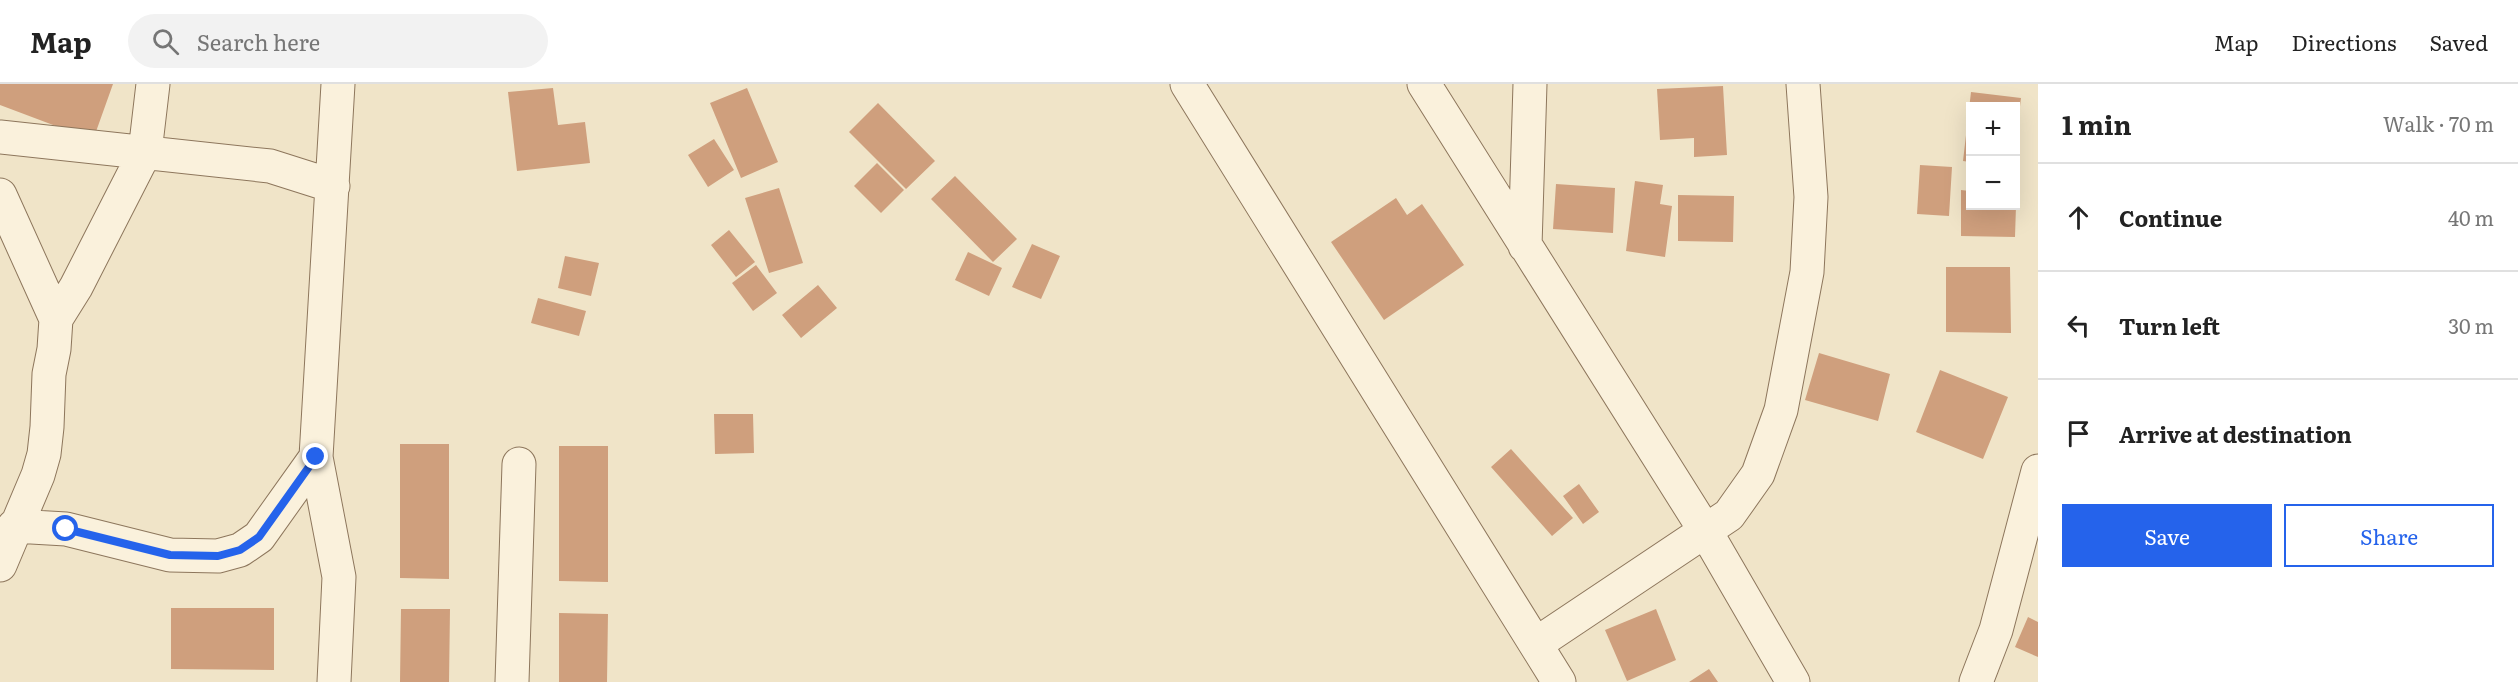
<!DOCTYPE html>
<html lang="en">
<head>
<meta charset="utf-8">
<style>
	:root { --surface:#fff; --page:#f2f2f2; --text:#222; --muted:#767676; --line:#e0e0e0; --accent:#2563eb }
	body { margin:0; font-family:Literata,serif; background:var(--page); color:var(--text) }
	.controls { position:absolute; right:18px; top:18px; display:grid; overflow:hidden; border-radius:0px; box-shadow:0 6px 24px #0002 }
	.controls button { width:54px; height:54px; display:grid; place-items:center; padding:0; border:0; border-bottom:2px solid var(--line); background:var(--surface); color:var(--text); font:30px sans-serif }
	.stop { position:absolute; width:18px; height:18px; margin:-14px; border:4px solid #2563eb; border-radius:50%; background:#fff }
	.stop.end { background:#2563eb; border-color:#fff; box-shadow:0 2px 6px #0008 }
	.list { margin:0; padding:0; list-style:none }
	h2 { display:flex; justify-content:space-between; align-items:center; height:78px; margin:0; padding:0 24px; font-size:26px }
	h2 small { font-size:20px; font-weight:400; color:var(--muted) }
	.list li { display:grid; grid-template-columns:39px 1fr auto; gap:18px; align-items:center; box-sizing:border-box; height:108px; padding:0 24px; border-top:2px solid var(--line) }
	.list b { display:block; font-size:22px; white-space:nowrap }
	.list em { font-size:20px; font-style:normal; color:var(--muted) }
	.actions { display:flex; gap:12px; padding:18px 24px }
	.actions a { flex:1; padding:14px 0; border:2px solid var(--accent); border-radius:0px; text-align:center; font-size:21px; color:var(--accent) }
	.actions .main { background:var(--accent); color:#fff }
	.icon { flex:none; width:33px; height:33px; fill:none; stroke:currentColor; stroke-width:2; stroke-linecap:round; stroke-linejoin:round }
	.map { position:relative; flex:none; width:2038px; height:598px; overflow:hidden }
	header { display:flex; align-items:center; gap:36px; box-sizing:border-box; height:84px; padding:0 30px; background:var(--surface); border-bottom:2px solid var(--line) }
	header strong { font-size:28px }
	nav { display:flex; gap:33px; margin-inline-start:auto; font-size:21px }
	.search { width:420px; height:54px; background:var(--page); display:flex; align-items:center; gap:15px; box-sizing:border-box; padding:0 21px; border-radius:33px; color:var(--muted); font-size:22px }
	main { display:flex }
	aside { flex:1; background:var(--surface) }
	.map>svg:first-child { display:block }
	.building { fill:#cf9f7d }
	.lines { fill:none; stroke-linecap:round; stroke-linejoin:round }
	.minor-casing { stroke:#8d765c; stroke-width:35 }
	.minor { stroke:#faf1dc; stroke-width:33 }
	.route { stroke:#2563eb; stroke-width:8 }
</style>
</head>
<body>
<header>
<strong>Map</strong>
<div class="search"><svg class="icon" aria-label="search" viewBox="0 0 24 24"><circle cx="10" cy="10" r="6"/><path d="M15 15l6 6"/></svg>Search here</div>
<nav><a>Map</a><a>Directions</a><a>Saved</a></nav>
</header>
<main>
<div class="map">
<svg width="2038" height="598" viewBox="0 0 2038 598">
	<rect width="100%" height="100%" fill="#f0e4c8"/>
	<!-- building -->
	<path class="building" d="M0,0H113L93,56L0,21Z
		M1723,2L1727,71L1694,73V54L1660,56L1657,5Z
		M553,4L558,41L585,38L590,79L517,87L508,8Z
		M747,4L778,78L741,94L710,19Z
		M1971,8L2021,14L2017,47L2016,22H1970V78L1963,77Z
		M878,19L935,77L906,105L849,48Z
		M714,55L734,86L708,103L688,71Z
		M877,79L904,106L881,129L854,102Z
		M1920,81L1952,83L1949,132L1917,130Z
		M955,92L1017,155L993,178L931,115Z
		M1635,97L1663,101L1660,120L1672,122L1665,173L1626,167Z
		M1556,100L1615,104L1613,149L1553,145Z
		M779,104L803,179L769,189L745,114Z
		M1961,106L1970,107V122H2016L2015,153L1961,152Z
		M1678,111L1734,112L1733,158L1678,157Z
		M1396,114L1407,131L1422,120L1464,181L1384,236L1331,158Z
		M729,146L755,178L736,193L711,161Z
		M1032,160L1060,172L1041,215L1012,203Z
		M968,168L1002,184L989,212L955,196Z
		M565,172L599,179L591,212L558,204Z
		M756,181L777,209L753,227L732,199Z
		M1946,183H2010L2011,249L1946,248Z
		M818,201L837,224L801,254L782,231Z
		M538,214L586,227L579,252L531,239Z
		M1819,269L1890,290L1878,337L1805,316Z
		M1940,286L2008,313L1983,375L1916,348Z
		M714,330H753L754,369L715,370Z
		M400,360H449V495L400,494Z
		M559,362H608V498L559,497Z
		M1511,365L1573,434L1552,452L1491,383Z
		M1579,400L1599,428L1583,440L1563,412Z
		M171,524H274V586L171,585Z
		M401,525H450L449,598H400Z
		M1656,525L1676,576L1627,597L1605,546Z
		M559,529L608,530L607,598H559Z
		M2028,533L2038,538V573L2015,563Z
		M1709,585L1718,598H1689Z"/>
	<g class="lines">
		<!-- minor casing -->
		<g class="minor-casing">
			<path id="minor" d="M1187,0L1559,598
				M1424,0L1706,448L1793,598
				M0,53L270,82L333,102
				M0,111L56,235L54,265L49,290L47,343L44,370L38,391L0,481
				M1525,162L1530,0
				M56,235L76,203L145,68L153,0
				M14,442L66,445L170,471L218,472L240,466L259,453L316,373
				M1536,560L1729,431L1758,390L1781,326L1807,188L1811,113L1803,0
				M334,598L339,493L316,373L338,0
				M512,598L519,380
				M1976,598L1996,546L2038,387"/>
		</g>
		<!-- minor -->
		<use href="#minor" class="minor"/>
	</g>
	<g class="lines">
		<!-- route -->
		<path class="route" d="M66,445L170,471L218,472L240,466L259,453L316,373"/>
	</g>
</svg>
<div class="controls">
<button>+</button>
<button>−</button>
</div>
<div class="stop" style="left:66px;top:445px"></div>
<div class="stop end" style="left:316px;top:373px"></div>
</div>
<aside>
<h2>1 min<small>Walk · 70 m</small></h2>
<ul class="list">
<li><svg class="icon" aria-label="ahead" viewBox="0 0 24 24"><path d="M12 20V5M6 11l6-6 6 6"/></svg><div><b>Continue</b></div><em>40 m</em></li>
<li><svg class="icon" aria-label="left" viewBox="0 0 24 24"><path d="M17 20v-9H6M10 6l-5 5 5 5"/></svg><div><b>Turn left</b></div><em>30 m</em></li>
<li><svg class="icon" aria-label="arrive" viewBox="0 0 24 24"><path d="M6 21V4h12l-3 4 3 4H6"/></svg><div><b>Arrive at destination</b></div></li>
</ul>
<div class="actions"><a class="main">Save</a><a>Share</a></div>
</aside>
</main>
</body>
</html>
